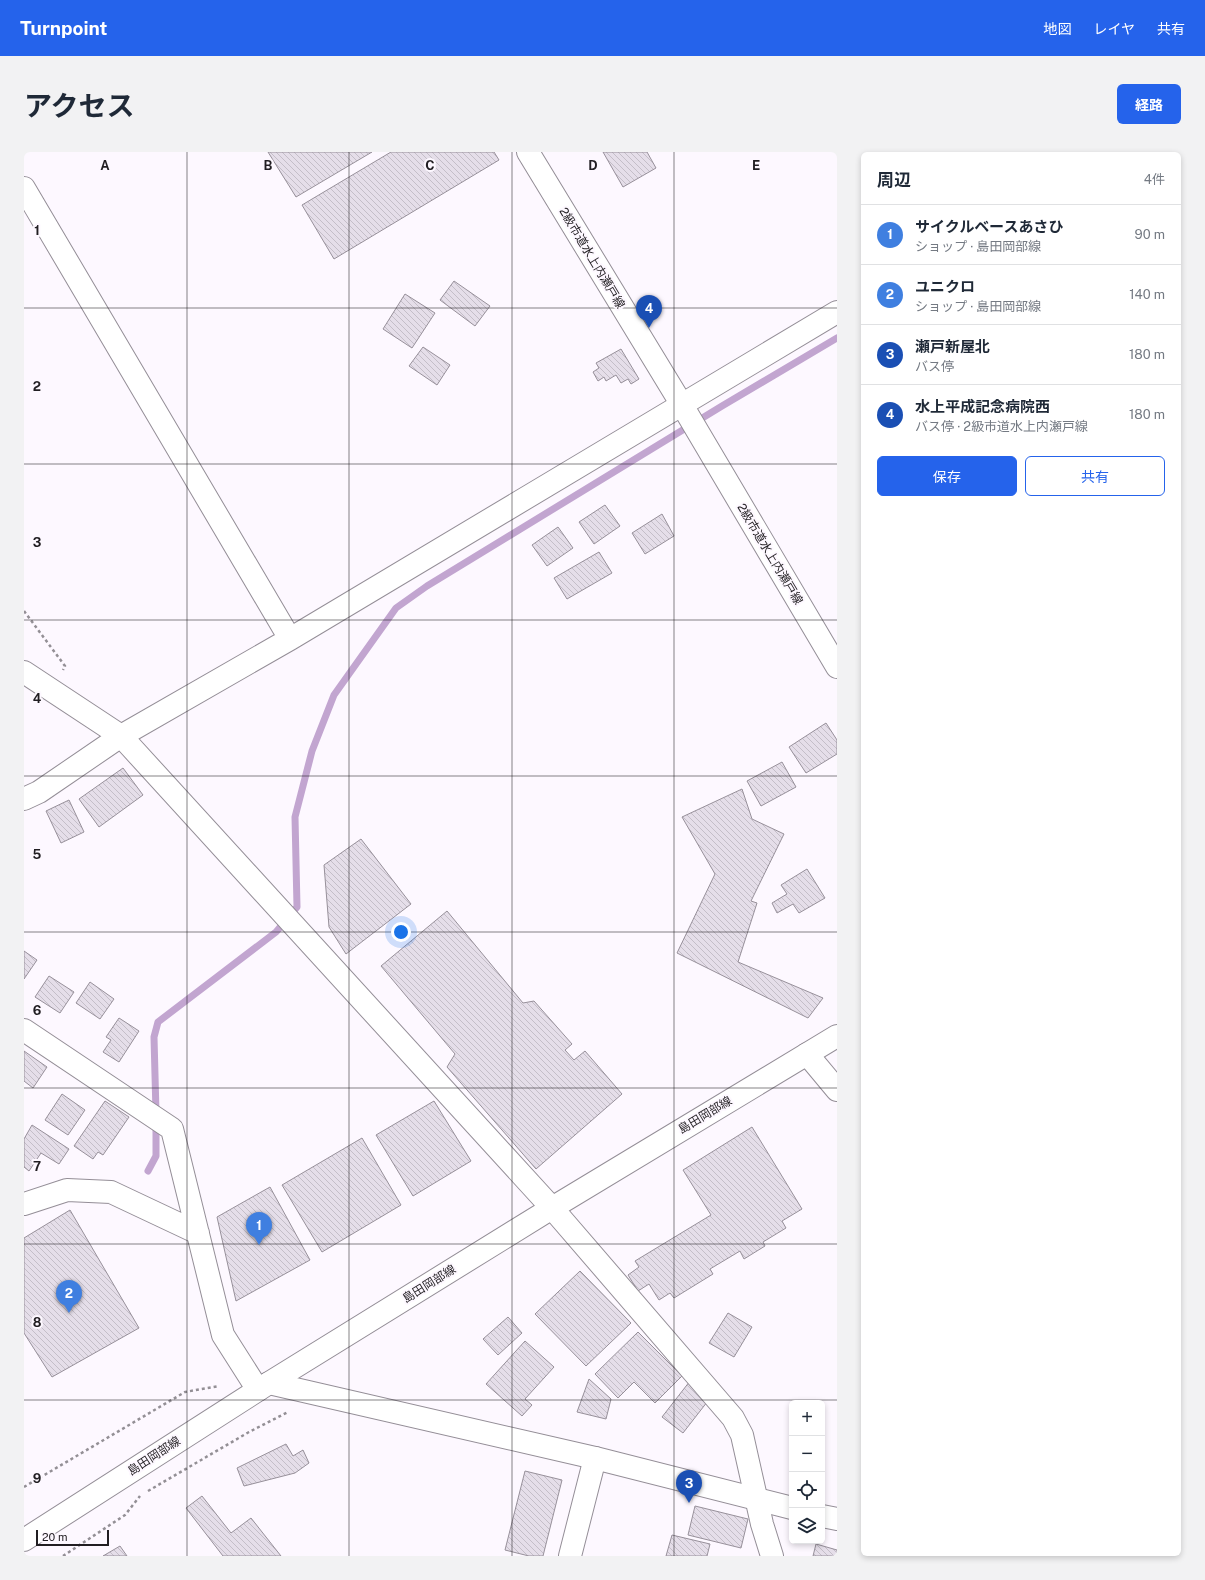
<!DOCTYPE html>
<html lang="ja">
<head>
<meta charset="utf-8">
<style>
	:root { --surface:#fff; --page:#f2f2f3; --text:#1f2937; --muted:#747a83; --line:#e0e1e3; --accent:#2563eb }
	body { margin:0; font-family:"Public Sans","Noto Sans JP",sans-serif; background:var(--page); color:var(--text) }
	.controls { position:absolute; right:12px; bottom:12px; display:grid; overflow:hidden; border-radius:6px; box-shadow:0 2px 6px #0003 }
	.controls button { width:36px; height:36px; display:grid; place-items:center; padding:0; border:0; border-bottom:1px solid var(--line); background:var(--surface); color:var(--text); font:20px sans-serif }
	.scale { position:absolute; left:12px; bottom:10px; width:73px; box-sizing:border-box; padding-left:4px; border:2px solid #211e22; border-top:0; font-size:11px; line-height:14px; white-space:nowrap; color:#211e22; -webkit-text-stroke:3px #fdf8ff; paint-order:stroke }
	.you { position:absolute; left:377px; top:780px; width:14px; height:14px; margin:-10px; border:3px solid #fff; border-radius:50%; background:#1a73e8; box-shadow:0 0 0 6px #1a73e833 }
	.badge { display:grid; place-items:center; width:26px; height:26px; border-radius:50%; background:var(--accent); color:#fff; font-size:13px; font-weight:700 }
	.pin { position:absolute; translate:-50% -33px; filter:drop-shadow(0 1px 2px #0008) }
	.pin::after { content:''; position:absolute; top:21px; width:14px; height:12px; background:inherit; clip-path:polygon(0 0,100% 0,50% 100%) }
	.list { margin:0; padding:0; list-style:none }
	h2 { display:flex; justify-content:space-between; align-items:center; height:52px; margin:0; padding:0 16px; font-size:17px }
	h2 small { font-size:13px; font-weight:400; color:var(--muted) }
	.list li { display:grid; grid-template-columns:26px 1fr auto; gap:12px; align-items:center; box-sizing:border-box; height:60px; padding:0 16px; border-top:1px solid var(--line) }
	.list b { display:block; font-size:15px; white-space:nowrap }
	.list p { margin:0; font-size:13px; white-space:nowrap; color:var(--muted) }
	.list em { font-size:13px; font-style:normal; color:var(--muted) }
	.actions { display:flex; gap:8px; padding:12px 16px }
	.actions a { flex:1; padding:9px 0; border:1px solid var(--accent); border-radius:6px; text-align:center; font-size:14px; color:var(--accent) }
	.actions .main { background:var(--accent); color:#fff }
	.icon { flex:none; width:22px; height:22px; fill:none; stroke:currentColor; stroke-width:2; stroke-linecap:round; stroke-linejoin:round }
	.map { position:relative; flex:none; width:813px; height:1404px; overflow:hidden; border-radius:6px }
	header { display:flex; align-items:center; gap:24px; box-sizing:border-box; height:56px; padding:0 20px; background:var(--accent); color:#fff }
	header strong { font-size:19px }
	nav { display:flex; gap:22px; margin-inline-start:auto; font-size:14px }
	.intro { display:flex; align-items:center; justify-content:space-between; box-sizing:border-box; height:96px; padding:0 24px }
	h1 { margin:0; font-size:28px }
	.button { padding:10px 18px; border-radius:6px; background:var(--accent); color:#fff; font-size:14px; font-weight:700 }
	main { display:flex; gap:24px; padding:0 24px }
	aside { flex:1; background:var(--surface); border-radius:6px; box-shadow:0 2px 6px #0003 }
	.map>svg:first-child { display:block }
	.lines { fill:none; stroke-linecap:round; stroke-linejoin:round }
	.stream { stroke:#c2a5d0; stroke-width:7 }
	.building { fill:url(#building-back-hatch); stroke:#97909a }
	.minor-casing { stroke:#948e97; stroke-width:24 }
	.tertiary-casing { stroke:#948e97; stroke-width:24 }
	.secondary-casing { stroke:#948e97; stroke-width:24 }
	.path { stroke:#938f95; stroke-width:2.5; stroke-dasharray:3 3; stroke-linecap:butt }
	.minor { stroke:#fff; stroke-width:22 }
	.tertiary { stroke:#fff; stroke-width:22 }
	.secondary { stroke:#fff; stroke-width:22 }
	.grid { fill:none; stroke:#211e22; stroke-width:1; stroke-opacity:0.55 }
	.labels { text-anchor:middle; stroke-width:4; stroke-linejoin:round; paint-order:stroke }
	.street-label { font-size:12px; fill:#211e22; stroke:#fdf8ff }
	.grid-label { font-size:13px; text-anchor:middle; font-weight:bold; fill:#211e22; stroke:#fdf8ff; stroke-width:4; stroke-linejoin:round; paint-order:stroke }
</style>
</head>
<body>
<header>
<strong>Turnpoint</strong>
<nav><a>地図</a><a>レイヤ</a><a>共有</a></nav>
</header>
<div class="intro"><h1>アクセス</h1><a class="button">経路</a></div>
<main>
<div class="map">
<svg width="813" height="1404" viewBox="0 0 813 1404">
	<defs>
		<pattern id="building-back-hatch" width="6" height="6" patternUnits="userSpaceOnUse"><rect width="6" height="6" fill="#e5dee9"/><path d="M-1 5l2 2M0 0l6 6M5-1l2 2" fill="none" stroke="#c4bec8"/></pattern>
	</defs>
	<rect width="100%" height="100%" fill="#fdf8ff"/>
	<g class="lines">
		<!-- stream -->
		<path class="stream" d="M132,961L130,885L134,870L252,780L273,755L271,665L288,599L310,543L372,456L403,434L698,254L813,186
			M124,1019L132,1004V971"/>
	</g>
	<!-- building -->
	<path class="building" d="M244,0H348L272,45Z
		M367,0H470L475,8L310,107L278,53Z
		M579,0H623L632,16L599,35Z
		M430,129L466,154L451,174L416,148Z
		M381,142L411,161L388,196L359,177Z
		M399,195L426,213L413,233L385,214Z
		M597,197L615,227L607,232L604,227L597,231L592,223L582,229L580,225L574,229L569,220L575,216L572,211Z
		M581,353L596,374L570,392L555,370Z
		M638,362L650,384L621,402L608,381Z
		M534,375L549,396L523,414L508,393Z
		M575,400L588,421L543,447L530,426Z
		M802,571L813,588V602L782,621L765,595Z
		M758,610L772,635L737,654L723,629Z
		M99,616L119,643L75,675L55,647Z
		M718,637L728,667L760,682L727,749L733,751L714,810L799,846L784,866L653,801L691,722L658,665Z
		M45,648L60,680L37,691L22,659Z
		M337,687L387,752L322,802L305,775L300,713Z
		M783,717L801,746L775,761L769,752L753,761L748,751L763,742L757,733Z
		M423,759L499,851L510,849L548,892L541,898L550,908L561,899L598,942L512,1017L423,915L431,902L357,814Z
		M0,799L13,808L0,827Z
		M25,824L50,840L36,861L11,845Z
		M66,830L90,847L76,867L52,851Z
		M95,866L115,879L95,910L79,900L87,888L82,885Z
		M0,899L23,915L9,936L0,929Z
		M38,942L61,958L44,983L21,968Z
		M81,949L105,965L79,1003L74,1000L69,1007L50,994Z
		M410,949L447,1009L389,1044L352,983Z
		M8,973L45,997L35,1012L17,1001L5,1019L0,1015V987Z
		M728,975L778,1057L758,1069L762,1076L739,1090L741,1094L720,1107L716,1099L686,1117L689,1122L650,1146L646,1141L635,1148L625,1132L614,1139L604,1123L615,1115L611,1109L687,1063L659,1018Z
		M338,986L377,1053L298,1100L258,1033Z
		M246,1035L286,1108L212,1149L193,1065Z
		M46,1058L115,1176L28,1225L0,1181V1086Z
		M556,1119L607,1171L562,1214L511,1162Z
		M704,1161L728,1175L710,1205L685,1191Z
		M484,1165L498,1181L474,1203L459,1187Z
		M614,1180L658,1224L631,1251L610,1230L594,1246L571,1222Z
		M501,1189L530,1215L501,1247L508,1253L498,1264L462,1232Z
		M565,1227L587,1247L582,1267L553,1260Z
		M666,1229L687,1245L659,1281L638,1265Z
		M262,1292L269,1304L279,1298L285,1311L271,1321L220,1334L213,1316Z
		M501,1319L538,1328L519,1404H505L481,1398Z
		M178,1344L207,1381L227,1366L257,1404H199L162,1356Z
		M671,1354L724,1367L717,1396L664,1383Z
		M648,1383L686,1392L683,1404H642Z
		M792,1392L813,1398V1404H789Z
		M96,1394L103,1404H79Z"/>
	<g class="lines">
		<!-- minor casing -->
		<g class="minor-casing">
			<path id="minor" d="M0,36L266,487
				M97,584L528,1056L709,1266L718,1283L738,1372L748,1404
				M0,647L15,640L97,584L266,487L813,160
				M0,878L148,977L199,1183L234,1238
				M783,902L813,938
				M0,1052L43,1038L87,1040L174,1081
				M546,1404L571,1306"/>
		</g>
		<!-- tertiary casing -->
		<g class="tertiary-casing">
			<path id="tertiary" d="M504,0L658,253L813,515
				M0,520L97,584
				M245,1231L571,1306L768,1356
				M798,1364L813,1367"/>
		</g>
		<!-- secondary casing -->
		<g class="secondary-casing">
			<path id="secondary" d="M0,1388L245,1231L528,1056L813,884"/>
		</g>
		<!-- path -->
		<path class="path" d="M0,459L41,514L39,518
			M0,1335L161,1240L195,1234
			M124,1339L225,1280L264,1260
			M39,1404L101,1363L116,1344"/>
		<!-- minor -->
		<use href="#minor" class="minor"/>
		<!-- tertiary -->
		<use href="#tertiary" class="tertiary"/>
		<!-- secondary -->
		<use href="#secondary" class="secondary"/>
	</g>
	<!-- grid -->
	<path class="grid" d="M163,0V1404M325,0V1404M488,0V1404M650,0V1404M0,156H813M0,312H813M0,468H813M0,624H813M0,780H813M0,936H813M0,1092H813M0,1248H813"/>
	<g class="labels">
		<!-- street labels -->
		<g class="street-label">
			<text transform="translate(568 106) rotate(59)" y="4">2級市道水上内瀬戸線</text>
			<text transform="translate(746 402) rotate(59)" y="4">2級市道水上内瀬戸線</text>
			<text transform="translate(681 963) rotate(-31)" y="4">島田岡部線</text>
			<text transform="translate(405 1132) rotate(-32)" y="4">島田岡部線</text>
			<text transform="translate(130 1304) rotate(-33)" y="4">島田岡部線</text>
		</g>
	</g>
	<g class="grid-label">
		<text x="81" y="18">A</text>
		<text x="244" y="18">B</text>
		<text x="406" y="18">C</text>
		<text x="569" y="18">D</text>
		<text x="732" y="18">E</text>
		<text x="13" y="83">1</text>
		<text x="13" y="239">2</text>
		<text x="13" y="395">3</text>
		<text x="13" y="551">4</text>
		<text x="13" y="707">5</text>
		<text x="13" y="863">6</text>
		<text x="13" y="1019">7</text>
		<text x="13" y="1175">8</text>
		<text x="13" y="1331">9</text>
	</g>
</svg>
<div class="controls">
<button>+</button>
<button>−</button>
<button><svg class="icon" aria-label="locate" viewBox="0 0 24 24"><circle cx="12" cy="12" r="6"/><path d="M12 2v4M12 18v4M2 12h4M18 12h4"/></svg></button>
<button><svg class="icon" aria-label="layers" viewBox="0 0 24 24"><path d="M12 4l9 5-9 5-9-5zM3 14l9 5 9-5"/></svg></button>
</div>
<div class="scale">20 m</div>
<div class="you"></div>
<div class="pin badge" style="left:235px;top:1093px;background:#3f7fe0">1</div>
<div class="pin badge" style="left:45px;top:1161px;background:#3f7fe0">2</div>
<div class="pin badge" style="left:665px;top:1351px;background:#1a4fb4">3</div>
<div class="pin badge" style="left:625px;top:176px;background:#1a4fb4">4</div>
</div>
<aside>
<h2>周辺<small>4件</small></h2>
<ul class="list">
<li><span class="badge" style="background:#3f7fe0">1</span><div><b>サイクルベースあさひ</b><p>ショップ · 島田岡部線</p></div><em>90 m</em></li>
<li><span class="badge" style="background:#3f7fe0">2</span><div><b>ユニクロ</b><p>ショップ · 島田岡部線</p></div><em>140 m</em></li>
<li><span class="badge" style="background:#1a4fb4">3</span><div><b>瀬戸新屋北</b><p>バス停</p></div><em>180 m</em></li>
<li><span class="badge" style="background:#1a4fb4">4</span><div><b>水上平成記念病院西</b><p>バス停 · 2級市道水上内瀬戸線</p></div><em>180 m</em></li>
</ul>
<div class="actions"><a class="main">保存</a><a>共有</a></div>
</aside>
</main>
</body>
</html>
